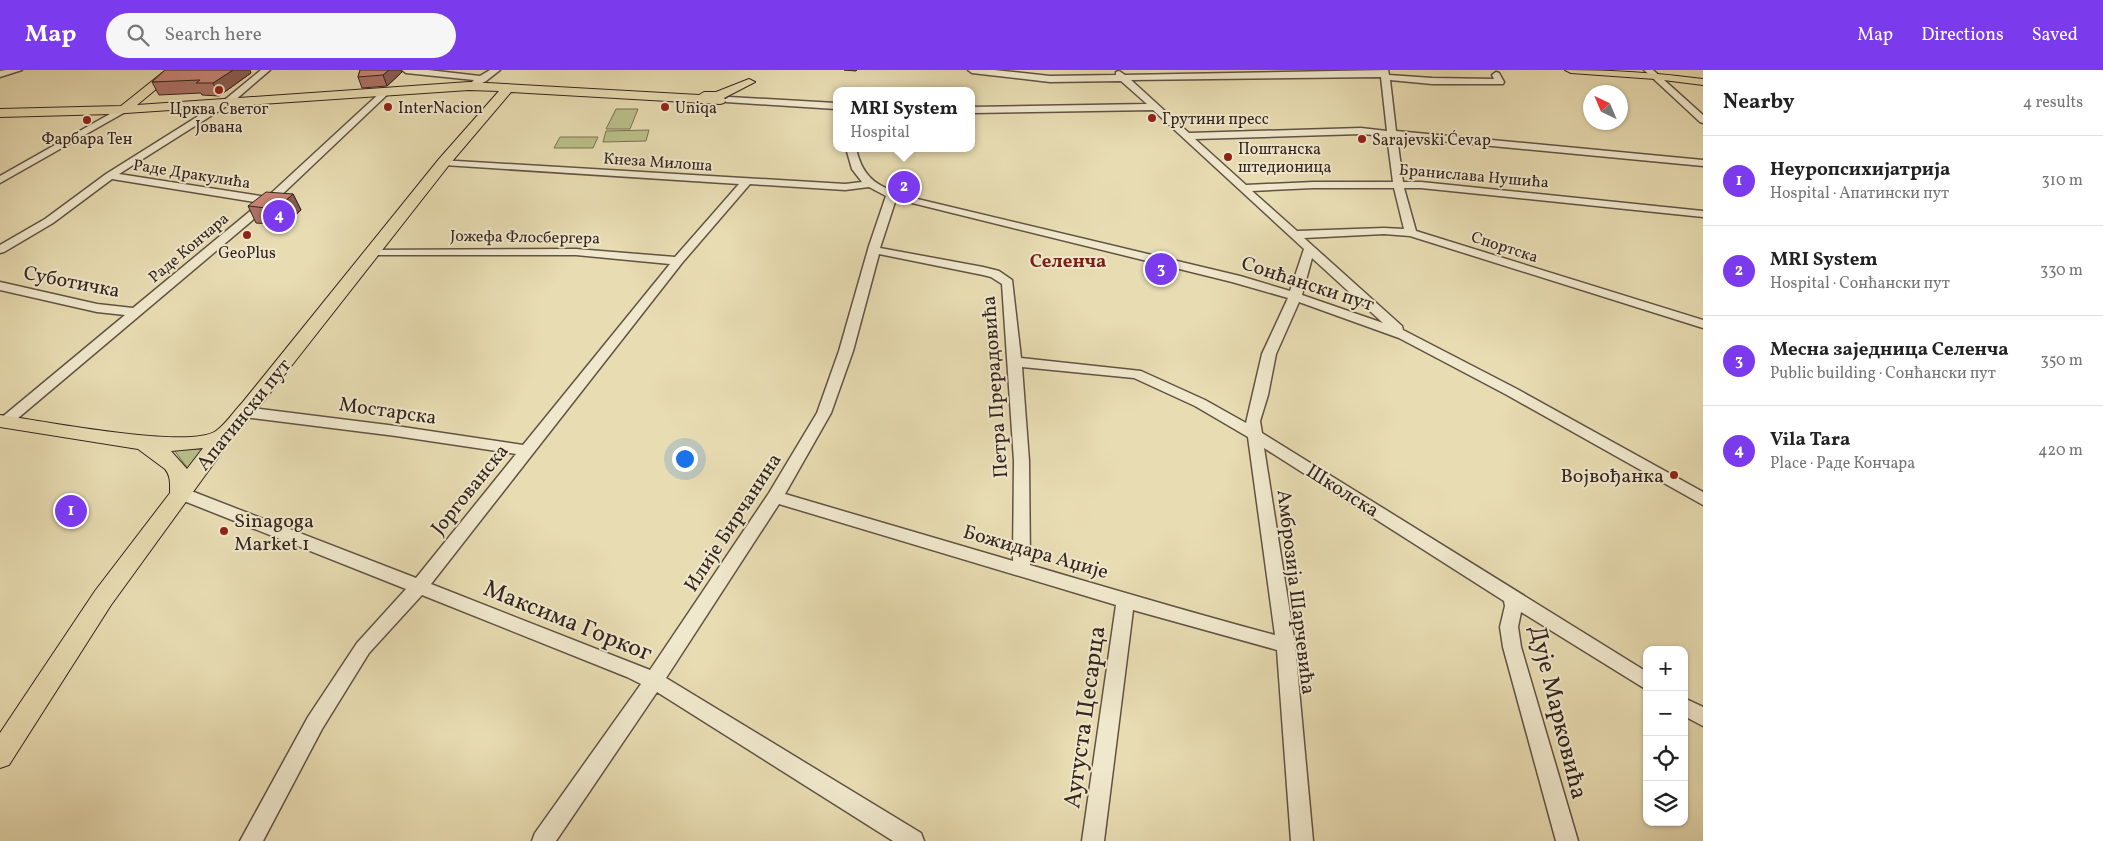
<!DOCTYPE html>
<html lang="en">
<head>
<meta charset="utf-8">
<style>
	:root { --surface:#fff; --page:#f6f6f6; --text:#222; --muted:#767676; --line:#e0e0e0; --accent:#7c3aed }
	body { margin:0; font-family:Vollkorn,serif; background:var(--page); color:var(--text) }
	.controls { position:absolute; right:15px; bottom:15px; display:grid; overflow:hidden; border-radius:10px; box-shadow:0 1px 4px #0004 }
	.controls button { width:45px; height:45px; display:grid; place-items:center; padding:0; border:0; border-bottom:1px solid var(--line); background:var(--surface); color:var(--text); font:25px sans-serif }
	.compass { position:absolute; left:1583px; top:15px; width:45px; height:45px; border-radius:50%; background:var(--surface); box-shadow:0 1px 4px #0004; rotate:316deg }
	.you { position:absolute; left:684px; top:388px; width:18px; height:18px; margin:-12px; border:4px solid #fff; border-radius:50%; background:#1a73e8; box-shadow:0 0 0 8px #1a73e833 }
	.badge { display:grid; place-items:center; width:32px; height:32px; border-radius:50%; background:var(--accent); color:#fff; font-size:16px; font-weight:700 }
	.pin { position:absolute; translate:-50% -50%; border:2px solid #fff; box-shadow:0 1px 5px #0006 }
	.popup { position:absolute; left:833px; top:17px; width:142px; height:65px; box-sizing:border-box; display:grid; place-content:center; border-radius:10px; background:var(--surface); filter:drop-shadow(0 1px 4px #0005); font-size:16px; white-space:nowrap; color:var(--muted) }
	.popup b { font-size:19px; color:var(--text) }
	.popup::after { content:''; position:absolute; left:50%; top:100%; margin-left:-10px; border:10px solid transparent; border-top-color:var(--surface) }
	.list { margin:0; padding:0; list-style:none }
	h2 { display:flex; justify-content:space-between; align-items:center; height:65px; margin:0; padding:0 20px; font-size:21px }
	h2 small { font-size:16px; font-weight:400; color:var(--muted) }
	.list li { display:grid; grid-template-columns:32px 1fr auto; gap:15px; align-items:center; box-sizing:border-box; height:90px; padding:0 20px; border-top:1px solid var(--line) }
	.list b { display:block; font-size:19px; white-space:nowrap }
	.list p { margin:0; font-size:16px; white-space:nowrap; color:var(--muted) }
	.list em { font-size:16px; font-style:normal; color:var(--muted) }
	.icon { flex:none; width:28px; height:28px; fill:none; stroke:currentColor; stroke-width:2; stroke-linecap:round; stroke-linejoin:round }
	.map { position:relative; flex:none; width:1703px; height:771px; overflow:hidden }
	header { display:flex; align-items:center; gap:30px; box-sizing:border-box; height:70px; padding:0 25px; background:var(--accent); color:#fff }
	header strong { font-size:24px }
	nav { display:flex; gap:28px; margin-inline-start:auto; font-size:18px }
	.search { width:350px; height:45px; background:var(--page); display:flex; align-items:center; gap:12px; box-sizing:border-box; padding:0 18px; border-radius:28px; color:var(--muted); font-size:19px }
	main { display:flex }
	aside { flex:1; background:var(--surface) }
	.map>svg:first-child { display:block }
	.green { fill:#babf89; stroke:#777254 }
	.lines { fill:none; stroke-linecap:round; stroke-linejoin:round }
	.minor-casing { stroke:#615343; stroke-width:3 }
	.major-casing { stroke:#34251e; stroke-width:2 }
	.minor { fill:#f0e8cd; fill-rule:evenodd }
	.major { fill:#e8dcb2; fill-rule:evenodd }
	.wall { fill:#ae7367; stroke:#34251e }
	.shaded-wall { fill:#8d5e54; stroke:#34251e }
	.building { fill:#ca8678; stroke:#34251e }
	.poi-dot { fill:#8f2418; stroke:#f0e8cd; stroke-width:2 }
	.labels { text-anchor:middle; stroke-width:4; stroke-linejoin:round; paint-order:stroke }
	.far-poi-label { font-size:16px; fill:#34251e; stroke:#f0e8cd; text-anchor:start }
	.far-street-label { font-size:16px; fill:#34251e; stroke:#f0e8cd }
	.far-quarter-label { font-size:19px; font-weight:bold; fill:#7a1f14; stroke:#f0e8cd }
	.street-label { font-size:20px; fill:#34251e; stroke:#f0e8cd }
	.poi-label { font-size:20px; fill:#34251e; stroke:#f0e8cd; text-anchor:end }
	.near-street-label { font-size:24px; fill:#34251e; stroke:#f0e8cd }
</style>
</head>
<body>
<header>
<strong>Map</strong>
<div class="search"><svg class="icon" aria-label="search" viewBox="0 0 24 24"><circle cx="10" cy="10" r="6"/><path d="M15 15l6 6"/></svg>Search here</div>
<nav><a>Map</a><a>Directions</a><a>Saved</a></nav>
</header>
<main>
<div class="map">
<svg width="1703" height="771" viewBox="0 0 1703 771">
	<rect width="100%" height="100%" fill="#e8dcb2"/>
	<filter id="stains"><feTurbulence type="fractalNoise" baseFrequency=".004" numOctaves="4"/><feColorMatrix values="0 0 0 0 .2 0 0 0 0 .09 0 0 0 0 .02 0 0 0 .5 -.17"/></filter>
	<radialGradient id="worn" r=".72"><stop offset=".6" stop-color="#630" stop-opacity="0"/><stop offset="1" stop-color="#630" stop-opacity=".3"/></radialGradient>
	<!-- green -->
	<path class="green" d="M616,39H638L630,59H606Z
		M649,60L646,71L603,72L606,61Z
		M560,67H598L593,78H554Z
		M171,376L204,380L189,400Z"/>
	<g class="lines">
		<!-- minor casing -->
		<g class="minor-casing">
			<path id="minor" d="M6,0H22L0,7V1Z
				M261,0H270L233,32L119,104L267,127L383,20H389L390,22L273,133L11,354H1V348L125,245L97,242L0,220V212L97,234L133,238L260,133L112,109L53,153L4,182L0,183V175L45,149L106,104L227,28Z
				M402,0H428L480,6L490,0H500L486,11L474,17L470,14L474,10L406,3Z
				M968,0H994L1050,6L1116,5V2L1119,1L1125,5L1388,0L1389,5L1432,8L1494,9L1492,5L1496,2L1499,3L1504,12L1503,14H1432L1390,10L1396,61L1703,90V96L1397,67L1403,112H1421L1703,141V147L1421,118H1404L1416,161L1703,250V258L1410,166L1384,164L1304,168L1402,256L1403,260L1517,319L1703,422V435L1507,325L1399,268L1299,232L1276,284L1268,325L1260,351L1262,363L1647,602V620L1521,542L1518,557L1521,577L1578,771H1556L1503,577L1500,557L1505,536L1504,531L1264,378L1295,575L1313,771H1291L1277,580L1133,540L1104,771H1082L1116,535L779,434L666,608L921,763L924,771H893L657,622L556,771H532L535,763L641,614L627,607L422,525L369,583L322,659L263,771H240L308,647L357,573L406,519L174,427L172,423L174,419L180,417L186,419L416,508L516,384L396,366L244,347L239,345L237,342L239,339L244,337L396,356L523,375L670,194L576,185H372L368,184L366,182L368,180L576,179L675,187L739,114L444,95L439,92L440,90L845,114L862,112L852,99L846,78H856C863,111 880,117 909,127L1240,206L1290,221L1304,179L1153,40L972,43V37L1147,34L1121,11L1050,12L972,3ZM1381,7L1387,61L1361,58L1189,63L1131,10ZM1361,64L1387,66L1393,112H1313L1246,115L1195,69ZM750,114L845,120L869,117L886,126L869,176L839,281L817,343L769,423L650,600L431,514L682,193ZM1313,118H1394L1404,159L1384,158L1297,161L1252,121ZM896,129L1232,212L1288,228L1262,284L1246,353L1205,330L1141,301L1021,288L1012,210L999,201L983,197L880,178ZM879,184L983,205L991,207L1002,214L1014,391L1013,491L785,424L831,343L853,281ZM1312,188L1383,253L1302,225ZM1022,297L1134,308L1195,336L1248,367L1275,565C1192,543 1112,519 1030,495L1029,391Z
				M1644,0H1653L1703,45V53L1700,52Z
				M729,27L836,33V39L726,32L724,30Z
				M124,36L129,39L127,41L0,113V106Z
				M1684,628L1703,637V656L1684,646Z"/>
		</g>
		<!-- major casing -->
		<g class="major-casing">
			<path id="major" d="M166,0H179L137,35L469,12L699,25L704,22H716L749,9L755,12L724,28L726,30L724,33L720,34L511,22L449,95L256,341L230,371L111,535L9,695L0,698V663L95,521L170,423C170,414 171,406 165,399L138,379L0,357V345C39,350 188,380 216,361C226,354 234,341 242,333L439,89L499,21L469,20L111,44L0,47V39L121,36ZM203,378L187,399L171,381Z
				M1565,0C1612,0 1657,3 1703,9V15L1655,9L1571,3Z"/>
		</g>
		<!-- minor -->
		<use href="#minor" class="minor"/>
		<!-- major -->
		<use href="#major" class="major"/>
	</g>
	<!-- wall -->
	<path class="wall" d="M360,0H401L402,2L387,16L362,18L358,7Z
		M844,0H857L856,1Z
		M251,3L219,26L202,25L201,23L159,25L152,12Z
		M293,124L301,140L284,155L256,153L248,136Z"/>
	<!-- shaded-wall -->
	<path class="shaded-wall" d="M233,0H250L251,3L219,26L213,13Z
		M389,0H401L402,2L387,16L383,5Z
		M293,124L301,140L284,155L276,139Z"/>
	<!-- building -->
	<path class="building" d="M165,0H233L213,13H196L200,10L152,12Z
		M360,0H389L383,5L358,7Z
		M266,122L293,124L276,139L248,136Z"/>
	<!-- markers -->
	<g class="poi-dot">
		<circle cx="219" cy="20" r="5"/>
		<circle cx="388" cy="37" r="5"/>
		<circle cx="665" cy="37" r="5"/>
		<circle cx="1152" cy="48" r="5"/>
		<circle cx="87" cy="50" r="5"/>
		<circle cx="1362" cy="69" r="5"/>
		<circle cx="1228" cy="87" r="5"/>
		<circle cx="247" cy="165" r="5"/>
		<circle cx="1674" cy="405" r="5"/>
		<circle cx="224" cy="461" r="5"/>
	</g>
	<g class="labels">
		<!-- far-poi labels -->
		<g class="far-poi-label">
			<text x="398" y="43">InterNacion</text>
			<text x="675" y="43">Uniqa</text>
			<text x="219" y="44" text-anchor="middle">Црква Светог<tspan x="219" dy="18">Јована</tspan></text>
			<text x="1162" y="54">Грутини пресс</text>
			<text x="87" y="74" text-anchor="middle">Фарбара Тен</text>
			<text x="1372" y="75">Sarajevski Ćevap</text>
			<text x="1238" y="84">Поштанска<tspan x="1238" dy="18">штедионица</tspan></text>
			<text x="247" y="188" text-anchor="middle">GeoPlus</text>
		</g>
		<!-- far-street labels -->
		<g class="far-street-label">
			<text transform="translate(658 91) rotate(4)" y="6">Кнеза Милоша</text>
			<text transform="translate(192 103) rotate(9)" y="6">Раде Дракулића</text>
			<text transform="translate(1474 105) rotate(5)" y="6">Бранислава Нушића</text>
			<text transform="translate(525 166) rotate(1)" y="6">Јожефа Флосбергера</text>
			<text transform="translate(1505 176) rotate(18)" y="6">Спортска</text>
			<text transform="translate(188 177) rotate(-40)" y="6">Раде Кончара</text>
		</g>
		<!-- far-quarter labels -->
		<g class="far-quarter-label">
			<text x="1068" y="197">Селенча</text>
		</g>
		<!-- street labels -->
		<g class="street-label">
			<text transform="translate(72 211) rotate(11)" y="7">Суботичка</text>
			<text transform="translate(1308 213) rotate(18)" y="7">Сонћански пут</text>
			<text transform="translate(994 317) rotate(-94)" y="7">Петра Прерадовића</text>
			<text transform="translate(388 340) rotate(8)" y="7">Мостарска</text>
			<text transform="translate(243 344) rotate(-51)" y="7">Апатински пут</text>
			<text transform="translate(469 419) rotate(-51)" y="7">Јоргованска</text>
			<text transform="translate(1343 420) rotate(32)" y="7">Школска</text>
			<text transform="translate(732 452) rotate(-57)" y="7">Илије Бирчанина</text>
			<text transform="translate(1036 481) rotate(16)" y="7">Божидара Аџије</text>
			<text transform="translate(1297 522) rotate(83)" y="7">Амброзија Шарчевића</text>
		</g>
		<!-- poi labels -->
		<g class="poi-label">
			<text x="1664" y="412">Војвођанка</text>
			<text x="234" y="457" text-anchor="start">Sinagoga<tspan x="234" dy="23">Market 1</tspan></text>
		</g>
		<!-- near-street labels -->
		<g class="near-street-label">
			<text transform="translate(568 550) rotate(22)" y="8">Максима Горког</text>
			<text transform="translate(1559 642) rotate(76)" y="8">Дује Марковића</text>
			<text transform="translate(1084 647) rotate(-82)" y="8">Аугуста Цесарца</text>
		</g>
	</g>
	<rect width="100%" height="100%" filter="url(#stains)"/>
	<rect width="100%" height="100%" fill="url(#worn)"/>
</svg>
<div class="controls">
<button>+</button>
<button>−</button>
<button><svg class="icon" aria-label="locate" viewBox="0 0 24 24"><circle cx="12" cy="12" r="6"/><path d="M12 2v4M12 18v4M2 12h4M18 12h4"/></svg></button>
<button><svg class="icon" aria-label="layers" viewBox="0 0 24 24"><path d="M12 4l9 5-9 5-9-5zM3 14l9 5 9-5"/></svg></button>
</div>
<svg class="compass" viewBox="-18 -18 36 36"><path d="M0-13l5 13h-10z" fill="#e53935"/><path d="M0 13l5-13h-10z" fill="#767676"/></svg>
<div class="you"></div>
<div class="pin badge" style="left:71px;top:441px">1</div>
<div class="pin badge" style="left:904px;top:117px">2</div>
<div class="popup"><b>MRI System</b>Hospital</div>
<div class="pin badge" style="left:1161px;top:199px">3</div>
<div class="pin badge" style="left:279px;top:146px">4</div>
</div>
<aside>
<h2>Nearby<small>4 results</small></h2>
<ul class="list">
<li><span class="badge">1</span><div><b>Неуропсихијатрија</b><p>Hospital · Апатински пут</p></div><em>310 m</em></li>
<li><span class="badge">2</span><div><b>MRI System</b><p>Hospital · Сонћански пут</p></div><em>330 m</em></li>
<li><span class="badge">3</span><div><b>Месна заједница Селенча</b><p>Public building · Сонћански пут</p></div><em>350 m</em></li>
<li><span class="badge">4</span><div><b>Vila Tara</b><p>Place · Раде Кончара</p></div><em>420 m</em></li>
</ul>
</aside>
</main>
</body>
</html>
